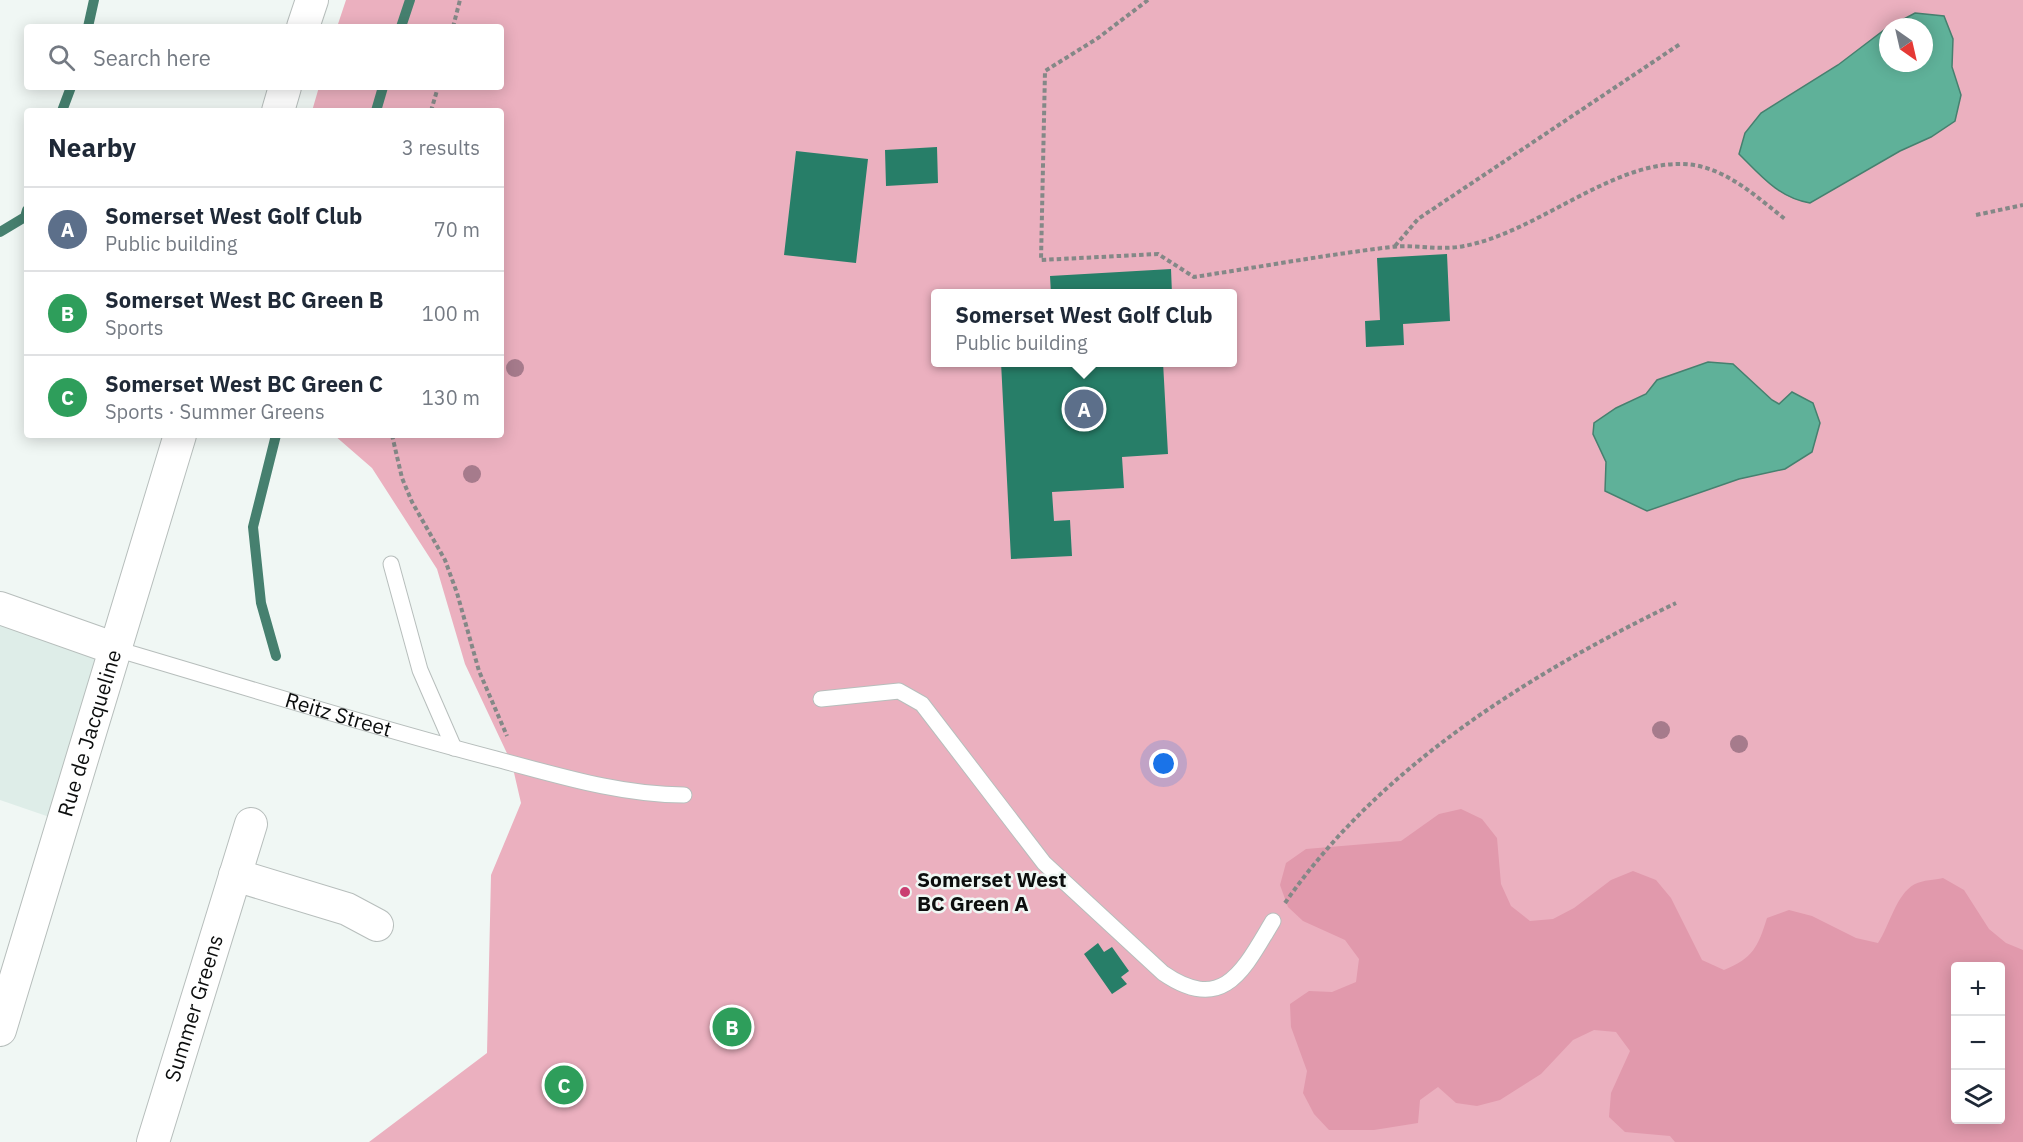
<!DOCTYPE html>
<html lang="en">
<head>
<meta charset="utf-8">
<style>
	:root { --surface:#fff; --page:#f6f6f7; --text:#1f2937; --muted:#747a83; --line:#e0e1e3; --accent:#7c3aed }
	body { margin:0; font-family:"IBM Plex Sans",sans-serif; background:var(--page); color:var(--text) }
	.controls { position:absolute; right:18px; bottom:18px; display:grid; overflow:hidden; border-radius:6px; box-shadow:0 3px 15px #0003 }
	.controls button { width:54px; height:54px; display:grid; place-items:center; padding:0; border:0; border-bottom:2px solid var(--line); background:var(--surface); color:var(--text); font:30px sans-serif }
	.compass { position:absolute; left:1879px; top:18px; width:54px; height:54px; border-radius:50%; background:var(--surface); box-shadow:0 3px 15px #0003; rotate:146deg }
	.you { position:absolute; left:1164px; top:764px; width:21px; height:21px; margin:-15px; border:4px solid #fff; border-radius:50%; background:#1a73e8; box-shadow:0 0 0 9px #1a73e833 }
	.badge { display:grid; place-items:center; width:39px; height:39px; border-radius:50%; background:var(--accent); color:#fff; font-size:20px; font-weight:700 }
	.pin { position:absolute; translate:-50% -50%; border:3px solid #fff; box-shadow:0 2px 6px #0006 }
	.popup { position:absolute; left:931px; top:289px; width:306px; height:78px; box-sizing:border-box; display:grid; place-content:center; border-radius:6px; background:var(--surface); filter:drop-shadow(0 2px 4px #0005); font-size:20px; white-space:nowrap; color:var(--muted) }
	.popup b { font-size:22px; color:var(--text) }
	.popup::after { content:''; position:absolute; left:50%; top:100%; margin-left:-12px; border:12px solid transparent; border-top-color:var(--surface) }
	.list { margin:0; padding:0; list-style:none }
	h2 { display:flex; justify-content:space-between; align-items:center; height:78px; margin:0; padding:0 24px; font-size:26px }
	h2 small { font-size:20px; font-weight:400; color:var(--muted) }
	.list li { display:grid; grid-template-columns:39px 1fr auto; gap:18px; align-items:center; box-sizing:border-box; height:84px; padding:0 24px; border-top:2px solid var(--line) }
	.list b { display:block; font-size:22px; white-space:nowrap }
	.list p { margin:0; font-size:20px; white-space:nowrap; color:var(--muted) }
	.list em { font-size:20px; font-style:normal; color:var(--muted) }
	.icon { flex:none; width:33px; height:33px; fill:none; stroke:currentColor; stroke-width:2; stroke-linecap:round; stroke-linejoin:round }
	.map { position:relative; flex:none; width:2023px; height:1142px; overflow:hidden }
	.search { position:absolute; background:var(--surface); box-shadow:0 3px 15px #0003; left:24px; top:24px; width:480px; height:66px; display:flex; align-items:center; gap:15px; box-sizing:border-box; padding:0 21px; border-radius:6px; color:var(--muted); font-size:22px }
	.panel { position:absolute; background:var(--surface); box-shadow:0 3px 15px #0003; left:24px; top:108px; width:480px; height:330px; border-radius:6px }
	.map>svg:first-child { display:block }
	.built { fill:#deede8 }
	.green { fill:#ebb0bf; fill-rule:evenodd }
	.forest { fill:#e199ac; fill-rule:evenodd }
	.water { fill:#5fb199; stroke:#46806f; stroke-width:1.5 }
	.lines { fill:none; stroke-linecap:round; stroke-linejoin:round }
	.stream { stroke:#46806f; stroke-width:10 }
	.building { fill:#277e68 }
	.lane-casing { stroke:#b7bebc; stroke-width:17 }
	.street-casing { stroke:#b7bebc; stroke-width:34 }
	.path { stroke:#848887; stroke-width:4; stroke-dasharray:4.5 3; stroke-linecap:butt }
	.lane { stroke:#fff; stroke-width:15 }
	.street { stroke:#fff; stroke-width:32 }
	.tree { fill:#a67b8c }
	.poi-dot { fill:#ca3e71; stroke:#f0f7f4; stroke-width:2 }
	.labels { text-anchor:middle; stroke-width:5; stroke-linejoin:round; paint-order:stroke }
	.street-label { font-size:21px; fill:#0c0e0e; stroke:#f0f7f4 }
	.poi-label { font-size:21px; font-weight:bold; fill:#0c0e0e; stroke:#f0f7f4; text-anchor:start }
</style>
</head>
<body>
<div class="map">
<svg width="2023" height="1142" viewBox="0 0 2023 1142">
	<rect width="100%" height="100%" fill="#f0f7f4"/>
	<!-- built -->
	<path class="built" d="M0,610L117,651L64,822L0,800Z"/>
	<!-- green -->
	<path class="green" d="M346,0H2023V1142H369L487,1053L491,875L521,803L512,764L465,664L437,569L372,468L334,435H501V111H312L319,87H501V27H337ZM1888,27H1924V63H1888ZM936,294H1232V362H936ZM1956,966H2000V1120H1956Z"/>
	<!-- forest -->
	<path class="forest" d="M1461,809L1482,819L1497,838L1501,884L1511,906L1530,921L1553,919L1574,908L1611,880L1633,871L1656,880L1671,898L1702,960L1724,970C1753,958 1758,947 1767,918L1789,910L1812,916L1856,938L1878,943C1890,925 1896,894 1915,884C1923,880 1935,880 1943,878L1964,890L1989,929L2006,943L2023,950V1142H1675L1670,1136L1625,1132L1609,1117L1611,1093L1630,1051L1616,1032L1594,1030L1573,1040L1541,1074L1500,1100L1477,1106L1456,1103L1438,1087L1420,1100L1418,1123L1374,1130H1329L1314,1114L1303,1093L1307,1071L1291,1027L1290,1004L1309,991L1332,992L1356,982L1359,959L1345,940L1303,921L1288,907L1280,885L1286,863L1306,849L1401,841L1439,814ZM1956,966H2000V1120H1956Z"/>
	<!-- water -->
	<path class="water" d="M1915,13L1944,16L1953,39L1952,67L1961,95L1955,121L1931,137L1900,151L1810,203C1779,198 1761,176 1739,154L1745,133L1761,113L1838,65L1888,27V63H1924V27H1889Z
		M1708,362L1733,364L1772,400L1779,404L1792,392L1813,403L1820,423L1812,452L1785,469L1739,479L1647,511L1605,491L1606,462L1593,434L1594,423L1616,408L1646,394L1657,380Z"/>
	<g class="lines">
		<!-- stream -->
		<path class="stream" d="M88,27L94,0
			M401,27L410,0
			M62,111L71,87
			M376,111L383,87
			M0,232L25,217L27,210
			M276,656L261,603L253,527L276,435"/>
	</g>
	<!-- building -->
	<path class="building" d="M937,147L938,183L886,186L885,150Z
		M796,151L868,159L856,263L784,255Z
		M1447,254L1450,321L1403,324L1404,345L1366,347L1365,321L1380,320L1377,258Z
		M1171,269L1172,294H1051L1050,276Z
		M1001,362H1163L1168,454L1122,457L1124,488L1052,492L1054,521L1070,520L1072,556L1011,559Z
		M1098,943L1104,952L1112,947L1129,971L1121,977L1127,984L1112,994L1084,954Z"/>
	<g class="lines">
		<!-- lane casing -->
		<g class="lane-casing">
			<g id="lane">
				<path d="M391,564L420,670L454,748"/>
				<path id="s1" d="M116,649C242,686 369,726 496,759C557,775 620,795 684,795"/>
				<path d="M821,699L899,691L922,704L1044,863L1163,973C1224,1015 1244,969 1273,921"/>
			</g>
		</g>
		<!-- street casing -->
		<g class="street-casing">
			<g id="street">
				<path d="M303,27L312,0"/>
				<path d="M278,111L285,87"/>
				<path d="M0,608L116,649"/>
				<path d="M235,875L347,909L377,925"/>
				<path id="s2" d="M0,1030L180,435"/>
				<path id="s3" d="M153,1142L251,824"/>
			</g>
		</g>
		<!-- path -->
		<path class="path" d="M1148,0L1098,38L1045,71L1041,260L1158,254L1194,277C1259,267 1325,255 1391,247C1415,244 1440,251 1464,246C1535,233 1609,164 1679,164C1721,163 1754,195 1785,219
			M453,27L460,0
			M431,111L438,87
			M1976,215L2023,205
			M1395,246L1418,219L1680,44
			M392,435L402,478L412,502L445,560L457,593L479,671L507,736
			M1285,903C1379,767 1529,674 1676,603"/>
		<!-- lane -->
		<use href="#lane" class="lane"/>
		<!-- street -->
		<use href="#street" class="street"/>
	</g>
	<!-- trees -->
	<g class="tree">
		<circle cx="515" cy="368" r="9"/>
		<circle cx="472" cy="474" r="9"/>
		<circle cx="1661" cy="730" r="9"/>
		<circle cx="1739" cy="744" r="9"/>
	</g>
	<!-- markers -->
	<circle class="poi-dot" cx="905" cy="892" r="6"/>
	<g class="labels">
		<!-- street labels -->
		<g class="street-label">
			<text dy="7" stroke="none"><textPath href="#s1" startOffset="232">Reitz Street</textPath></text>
			<text dy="7" stroke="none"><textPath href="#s2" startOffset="310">Rue de Jacqueline</textPath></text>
			<text dy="7" stroke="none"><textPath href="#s3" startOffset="140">Summer Greens</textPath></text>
		</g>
		<!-- poi labels -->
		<g class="poi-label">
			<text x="917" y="887">Somerset West<tspan x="917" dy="24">BC Green A</tspan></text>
		</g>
	</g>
</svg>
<div class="controls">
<button>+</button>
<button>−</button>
<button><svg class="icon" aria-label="layers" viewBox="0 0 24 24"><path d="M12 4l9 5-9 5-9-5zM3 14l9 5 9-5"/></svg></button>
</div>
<svg class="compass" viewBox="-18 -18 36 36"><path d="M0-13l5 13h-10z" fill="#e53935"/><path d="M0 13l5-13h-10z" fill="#747a83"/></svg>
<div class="you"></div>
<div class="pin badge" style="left:1084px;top:409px;background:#5c6f8a">A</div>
<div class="popup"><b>Somerset West Golf Club</b>Public building</div>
<div class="pin badge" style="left:732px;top:1027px;background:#2e9e5b">B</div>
<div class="pin badge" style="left:564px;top:1085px;background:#2e9e5b">C</div>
<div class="search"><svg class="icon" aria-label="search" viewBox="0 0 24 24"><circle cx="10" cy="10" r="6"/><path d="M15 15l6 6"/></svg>Search here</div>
<section class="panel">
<h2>Nearby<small>3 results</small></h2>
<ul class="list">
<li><span class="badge" style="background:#5c6f8a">A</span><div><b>Somerset West Golf Club</b><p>Public building</p></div><em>70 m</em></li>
<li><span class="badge" style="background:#2e9e5b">B</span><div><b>Somerset West BC Green B</b><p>Sports</p></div><em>100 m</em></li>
<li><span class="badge" style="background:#2e9e5b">C</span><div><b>Somerset West BC Green C</b><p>Sports · Summer Greens</p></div><em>130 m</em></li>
</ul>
</section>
</div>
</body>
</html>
